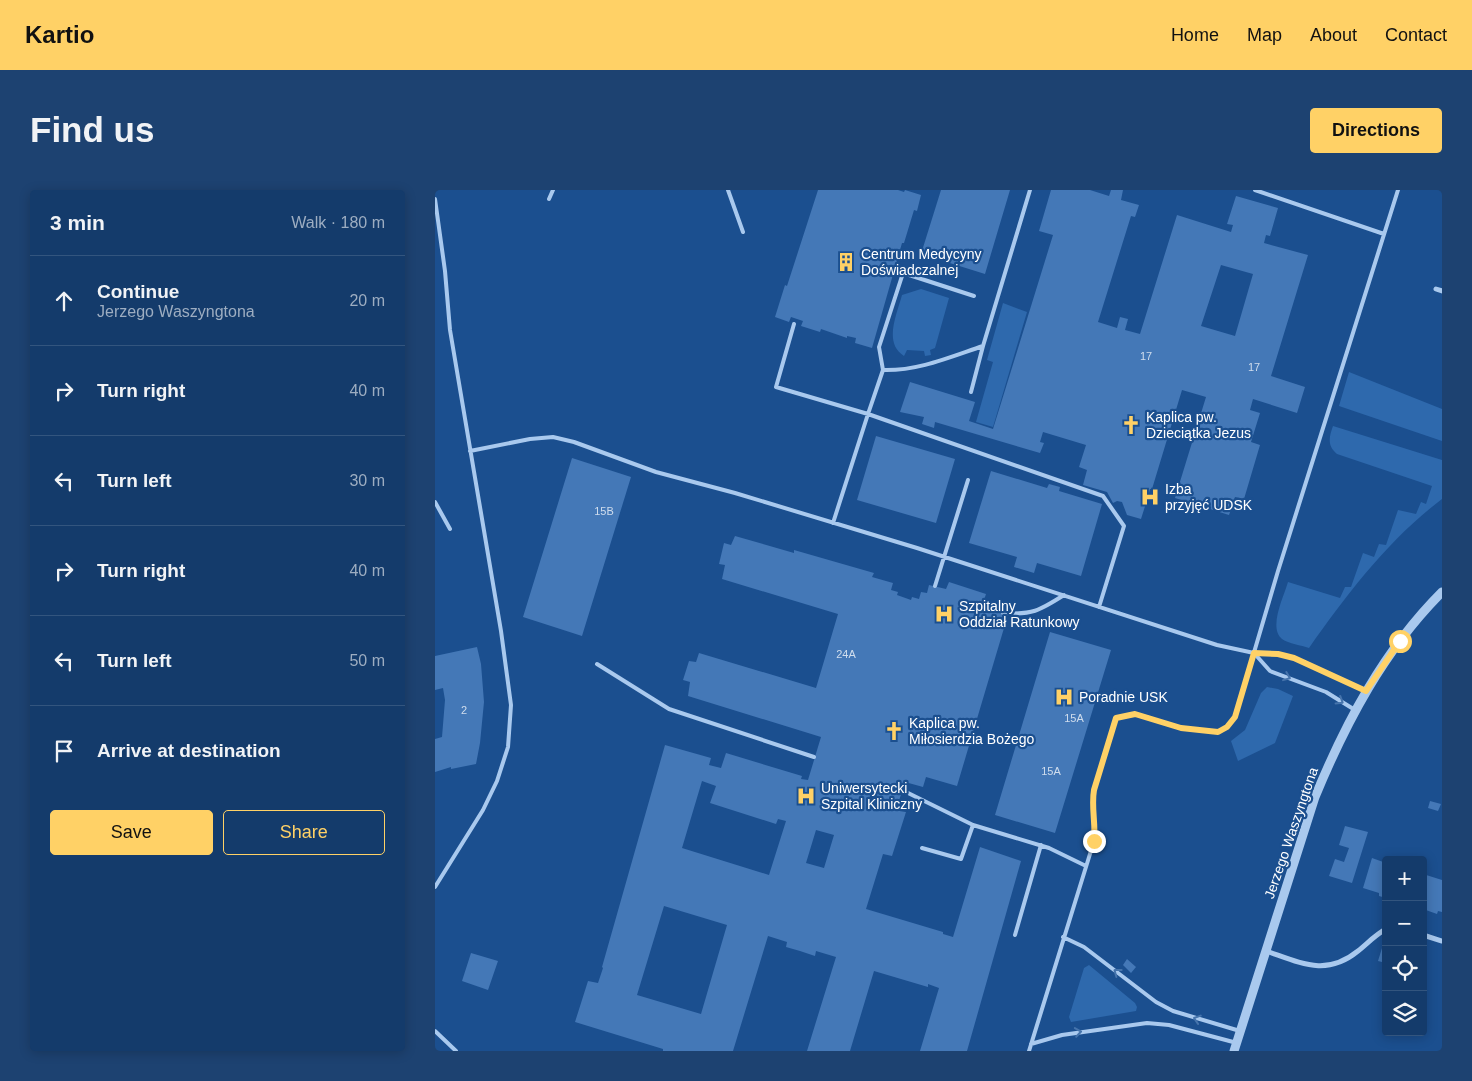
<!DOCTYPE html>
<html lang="en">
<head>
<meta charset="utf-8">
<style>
	:root { --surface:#143b6b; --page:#1d4271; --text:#f1f3f6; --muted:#9dadc1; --line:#33557e; --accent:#ffd166 }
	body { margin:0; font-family:Helvetica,sans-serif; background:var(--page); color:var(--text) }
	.controls { position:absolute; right:15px; bottom:15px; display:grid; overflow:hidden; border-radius:5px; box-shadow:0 2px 12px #0003 }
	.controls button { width:45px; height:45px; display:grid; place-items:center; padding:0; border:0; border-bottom:1px solid var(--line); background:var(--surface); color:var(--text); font:25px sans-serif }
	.stop { position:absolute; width:15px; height:15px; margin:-11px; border:4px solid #ffd166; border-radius:50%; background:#fff }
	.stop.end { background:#ffd166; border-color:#fff; box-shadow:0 1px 5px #0008 }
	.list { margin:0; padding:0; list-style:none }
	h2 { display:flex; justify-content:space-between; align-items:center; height:65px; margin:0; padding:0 20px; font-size:21px }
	h2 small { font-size:16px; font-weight:400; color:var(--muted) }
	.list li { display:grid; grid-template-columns:32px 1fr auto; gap:15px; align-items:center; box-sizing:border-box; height:90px; padding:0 20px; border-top:1px solid var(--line) }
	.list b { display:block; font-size:19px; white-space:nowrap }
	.list p { margin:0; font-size:16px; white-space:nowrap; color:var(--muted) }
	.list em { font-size:16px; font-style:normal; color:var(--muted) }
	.actions { display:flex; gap:10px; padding:15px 20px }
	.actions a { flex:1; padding:11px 0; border:1px solid var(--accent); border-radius:5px; text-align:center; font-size:18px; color:var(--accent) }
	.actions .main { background:var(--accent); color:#111 }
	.icon { flex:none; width:28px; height:28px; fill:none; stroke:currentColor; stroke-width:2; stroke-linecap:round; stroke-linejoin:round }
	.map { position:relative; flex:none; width:1007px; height:861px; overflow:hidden; border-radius:5px }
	header { display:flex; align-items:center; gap:30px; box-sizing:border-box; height:70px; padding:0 25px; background:var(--accent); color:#111 }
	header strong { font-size:24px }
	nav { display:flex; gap:28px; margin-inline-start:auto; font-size:18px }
	.intro { display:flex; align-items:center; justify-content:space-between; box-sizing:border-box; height:120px; padding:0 30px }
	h1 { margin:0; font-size:35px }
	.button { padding:12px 22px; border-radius:5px; background:var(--accent); color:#111; font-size:18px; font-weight:700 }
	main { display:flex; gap:30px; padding:0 30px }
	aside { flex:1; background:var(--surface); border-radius:5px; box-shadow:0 2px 12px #0003 }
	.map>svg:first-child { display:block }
	.green { fill:#2e69ad }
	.building { fill:#4478b7; fill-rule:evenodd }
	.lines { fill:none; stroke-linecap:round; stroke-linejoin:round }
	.service { stroke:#a9c9ee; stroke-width:4 }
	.minor { stroke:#a9c9ee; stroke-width:5 }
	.tertiary { stroke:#a9c9ee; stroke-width:9 }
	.oneway { stroke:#4674ac }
	.route { stroke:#ffd166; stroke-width:6 }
	.labels { text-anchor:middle; stroke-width:4.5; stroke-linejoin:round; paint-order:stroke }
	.number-label { font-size:11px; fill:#d0dded }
	.poi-label { font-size:14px; fill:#fff; stroke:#1b4f8f; text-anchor:start }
	.street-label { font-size:14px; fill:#fff; stroke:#1b4f8f }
</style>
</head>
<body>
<header>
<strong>Kartio</strong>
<nav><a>Home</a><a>Map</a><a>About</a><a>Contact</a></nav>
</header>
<div class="intro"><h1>Find us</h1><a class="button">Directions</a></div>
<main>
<aside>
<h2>3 min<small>Walk · 180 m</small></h2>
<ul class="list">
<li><svg class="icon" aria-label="ahead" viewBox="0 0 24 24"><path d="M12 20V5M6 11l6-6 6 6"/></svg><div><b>Continue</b><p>Jerzego Waszyngtona</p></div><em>20 m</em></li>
<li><svg class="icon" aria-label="right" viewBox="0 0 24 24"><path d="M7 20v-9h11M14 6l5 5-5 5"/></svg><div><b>Turn right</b></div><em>40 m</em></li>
<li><svg class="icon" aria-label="left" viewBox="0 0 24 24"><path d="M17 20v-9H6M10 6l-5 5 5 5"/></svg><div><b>Turn left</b></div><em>30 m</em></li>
<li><svg class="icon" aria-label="right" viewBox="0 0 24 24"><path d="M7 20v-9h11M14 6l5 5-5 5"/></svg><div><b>Turn right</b></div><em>40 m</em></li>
<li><svg class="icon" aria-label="left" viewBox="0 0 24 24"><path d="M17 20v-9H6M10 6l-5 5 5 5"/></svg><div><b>Turn left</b></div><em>50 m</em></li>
<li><svg class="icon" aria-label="arrive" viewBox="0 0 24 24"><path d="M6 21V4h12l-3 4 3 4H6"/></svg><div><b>Arrive at destination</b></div></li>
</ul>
<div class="actions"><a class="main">Save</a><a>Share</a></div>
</aside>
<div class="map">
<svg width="1007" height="861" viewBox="0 0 1007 861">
	<rect width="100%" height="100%" fill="#1b4f8f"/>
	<!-- green -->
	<path class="green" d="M486,99L514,108L500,158L495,160L496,165L490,166L489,161L472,160L469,166C448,153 462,124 467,105Z
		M568,113L592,122L558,237L541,232L558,172L552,170Z
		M914,182L1007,219V251L904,216Z
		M898,236L1007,270V309C954,349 912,404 874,458C866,455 854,454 847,449C833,438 849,406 853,392L905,408L910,397H916L928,363L939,367L944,354L951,355L963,320L981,324L986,312L991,314L997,296L902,264C892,256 894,247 898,236Z
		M832,497L843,499L858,506L840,553L803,571L796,551L810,540L826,503Z
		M654,775L700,813L702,817L701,821L636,832L634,827L649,778Z"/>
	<!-- building -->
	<path class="building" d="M383,0H463L469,2L470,0L486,5L482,21L479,20L469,53H467L437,158L420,153L421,148L412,146V148L386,139L385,142L366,136L368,131L356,127L354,132L340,127L350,95L352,96Z
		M506,0H575L550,84L486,64Z
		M616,0H655L674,6L676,0H688L686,10L704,15L700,27L696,26L663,132L682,138L685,127L693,129L690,140L705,144L742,25L796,42L798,35L792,34L801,6L843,18L835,46L831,45L829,53L873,65L836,186L870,197L862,223L818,209L815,220L825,223L816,252L825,255L809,309L800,307L794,325L740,308L771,207L747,200L717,299H715L714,303H716L714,311L712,310L706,329L692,325L687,312L682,311L678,313L672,302L648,295L652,280L644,277L651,255L608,242L605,252L609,253L605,263L500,232L499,238L487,234L489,227L465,222L475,192L540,212L534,231L558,239L618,45L604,41ZM786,75L818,84L800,146L766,136Z
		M441,246L520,269L501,333L422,310Z
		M137,268L196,287L147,446L88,427Z
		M556,281L612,298L614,294L625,297L624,301L667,314L646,386L602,373L599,383L579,377L582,367L534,353Z
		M300,346L359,363V360L439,383L437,387L458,393L456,400L463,402L462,405L476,410L477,407L484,409L486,402L492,403L494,395L511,399L514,392L551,404L549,410L570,417L567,426L572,428L522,596L491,587L488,597L470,592L461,620L471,622L457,666L448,664L431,719L508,742V744L518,747L545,657L586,671L532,861H485L504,798L493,794V797L439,781L415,861H372L401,767L381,761L380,766L365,761L351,757L352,752L333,746L298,861H228V859L140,832L153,791L163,793L168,778L167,777L230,555L276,568L274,575L286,578L291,563L367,586L366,589L373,590L386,547L253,506L255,492L248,490L254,471L261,472L264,463L381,498L403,424L287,389L290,375L284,374L289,353L296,355ZM267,591L281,596L275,613L341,634L343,629L351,631L334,685L247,658ZM381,640L399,645L389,678L371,673ZM229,716L292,735L266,824L202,805Z
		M615,442L676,460L620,643L560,625Z
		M42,457L46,474L49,512L45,553L41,574L16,579V577L0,582V549L7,547L10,510L8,498L0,500V466Z
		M995,611L1006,614L1003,621L993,618Z
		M910,636L933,642L917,693L894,686L900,669L909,672L914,658L904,655Z
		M937,668L951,673V708L944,706V703L928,698Z
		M988,684L1007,690V722L1003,721L1002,724L988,719Z
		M947,758L951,759V773L943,771Z
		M36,763L63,771L53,800L27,791Z
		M692,769L701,777L696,783L688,775Z"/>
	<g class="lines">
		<!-- service -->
		<path class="service" d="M293,0L308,42
			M820,0L949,44
			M0,9L10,81L15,140L66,441L76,515L73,557L62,591L48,620L0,697
			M114,9L118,0
			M359,134L341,197L433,224L668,306L689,336L664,417
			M448,180C483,181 515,167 548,156
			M536,202L548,156L595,0
			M35,261L95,249L118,247L139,252L221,282L300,303L482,358L782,455L819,463L843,464L859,468L931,501
			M0,312L15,339
			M398,333L433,224L448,180L444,157L468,83L539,106
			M500,396L533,290
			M568,423C597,425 604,421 629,405
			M819,463L835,481L891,502L920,520
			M162,474L234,519L379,567
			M467,600L538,635L614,658L651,676
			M487,658L526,669L538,635
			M580,745L606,655
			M628,747L649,757L721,812L738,821L805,841
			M0,841L21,861
			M596,854L627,845L712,833L734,835L802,853
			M594,861L659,651C661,634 656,617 659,600L681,528L700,524L746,538L783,542L792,537L800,527L843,381L963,0"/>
		<!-- minor -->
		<path class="minor" d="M1001,99L1007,101
			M988,745L1007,751
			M831,761C866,773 891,787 923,761C933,753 940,745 951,739"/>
		<!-- tertiary -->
		<path class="tertiary" d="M799,861L880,607C911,532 949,460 1007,402"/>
	</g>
	<!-- one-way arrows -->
	<defs><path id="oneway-chevron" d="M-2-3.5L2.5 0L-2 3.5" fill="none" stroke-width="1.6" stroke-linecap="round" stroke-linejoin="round" transform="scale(1.25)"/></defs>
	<g class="oneway">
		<use href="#oneway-chevron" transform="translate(852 487) rotate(22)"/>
		<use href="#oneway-chevron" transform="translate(905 511) rotate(32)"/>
		<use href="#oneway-chevron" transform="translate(682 782) rotate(-143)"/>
		<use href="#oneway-chevron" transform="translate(762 829) rotate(-162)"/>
		<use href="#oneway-chevron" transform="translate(643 842) rotate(-9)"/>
	</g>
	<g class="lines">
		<!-- route -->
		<path class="route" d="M659,651C661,634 656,617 659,600L681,528L700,524L746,538L783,542L792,537L800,527L819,463L843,464L859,468L931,501L965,451"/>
	</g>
	<!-- icons -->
	<defs>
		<g id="building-bare" transform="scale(1.5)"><path d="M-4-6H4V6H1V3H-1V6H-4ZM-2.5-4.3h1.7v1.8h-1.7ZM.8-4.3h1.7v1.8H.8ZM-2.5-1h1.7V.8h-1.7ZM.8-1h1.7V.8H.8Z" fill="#ffd166" stroke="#1b4f8f" stroke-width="2.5" paint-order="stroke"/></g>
		<g id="church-bare" transform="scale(1.5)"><path d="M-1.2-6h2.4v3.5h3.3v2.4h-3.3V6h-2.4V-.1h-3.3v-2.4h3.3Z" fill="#ffd166" stroke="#1b4f8f" stroke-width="2.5" paint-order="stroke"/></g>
		<g id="hospital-bare" transform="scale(1.5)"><path d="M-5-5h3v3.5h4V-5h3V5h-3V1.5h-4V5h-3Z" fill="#ffd166" stroke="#1b4f8f" stroke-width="2.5" paint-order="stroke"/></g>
	</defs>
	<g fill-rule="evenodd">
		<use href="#building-bare" x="411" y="72"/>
		<use href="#church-bare" x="696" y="235"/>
		<use href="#hospital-bare" x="715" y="307"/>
		<use href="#hospital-bare" x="509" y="424"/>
		<use href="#hospital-bare" x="629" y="507"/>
		<use href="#church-bare" x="459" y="541"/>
		<use href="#hospital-bare" x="371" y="606"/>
	</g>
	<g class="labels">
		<!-- number labels -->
		<g class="number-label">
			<text x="711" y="170">17</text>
			<text x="819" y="181">17</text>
			<text x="169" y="325">15B</text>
			<text x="411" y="468">24A</text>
			<text x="29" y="524">2</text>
			<text x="639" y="532">15A</text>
			<text x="616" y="585">15A</text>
		</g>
		<!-- poi labels -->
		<g class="poi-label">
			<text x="426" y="69">Centrum Medycyny<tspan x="426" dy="16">Doświadczalnej</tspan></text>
			<text x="711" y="232">Kaplica pw.<tspan x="711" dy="16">Dzieciątka Jezus</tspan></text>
			<text x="730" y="304">Izba<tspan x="730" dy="16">przyjęć UDSK</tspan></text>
			<text x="524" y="421">Szpitalny<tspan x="524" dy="16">Oddział Ratunkowy</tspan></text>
			<text x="644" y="512">Poradnie USK</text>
			<text x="474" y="538">Kaplica pw.<tspan x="474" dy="16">Miłosierdzia Bożego</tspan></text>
			<text x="386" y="603">Uniwersytecki<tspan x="386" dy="16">Szpital Kliniczny</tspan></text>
		</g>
		<!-- street labels -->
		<g class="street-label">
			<text transform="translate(856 643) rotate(-71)" y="5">Jerzego Waszyngtona</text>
		</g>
	</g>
</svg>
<div class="controls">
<button>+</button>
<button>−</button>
<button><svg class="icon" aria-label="locate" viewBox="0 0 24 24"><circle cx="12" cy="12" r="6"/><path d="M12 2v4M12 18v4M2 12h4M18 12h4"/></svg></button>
<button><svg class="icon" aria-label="layers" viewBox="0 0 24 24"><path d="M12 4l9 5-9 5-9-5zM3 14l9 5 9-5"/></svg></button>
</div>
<div class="stop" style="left:965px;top:451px"></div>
<div class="stop end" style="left:659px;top:651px"></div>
</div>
</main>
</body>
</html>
